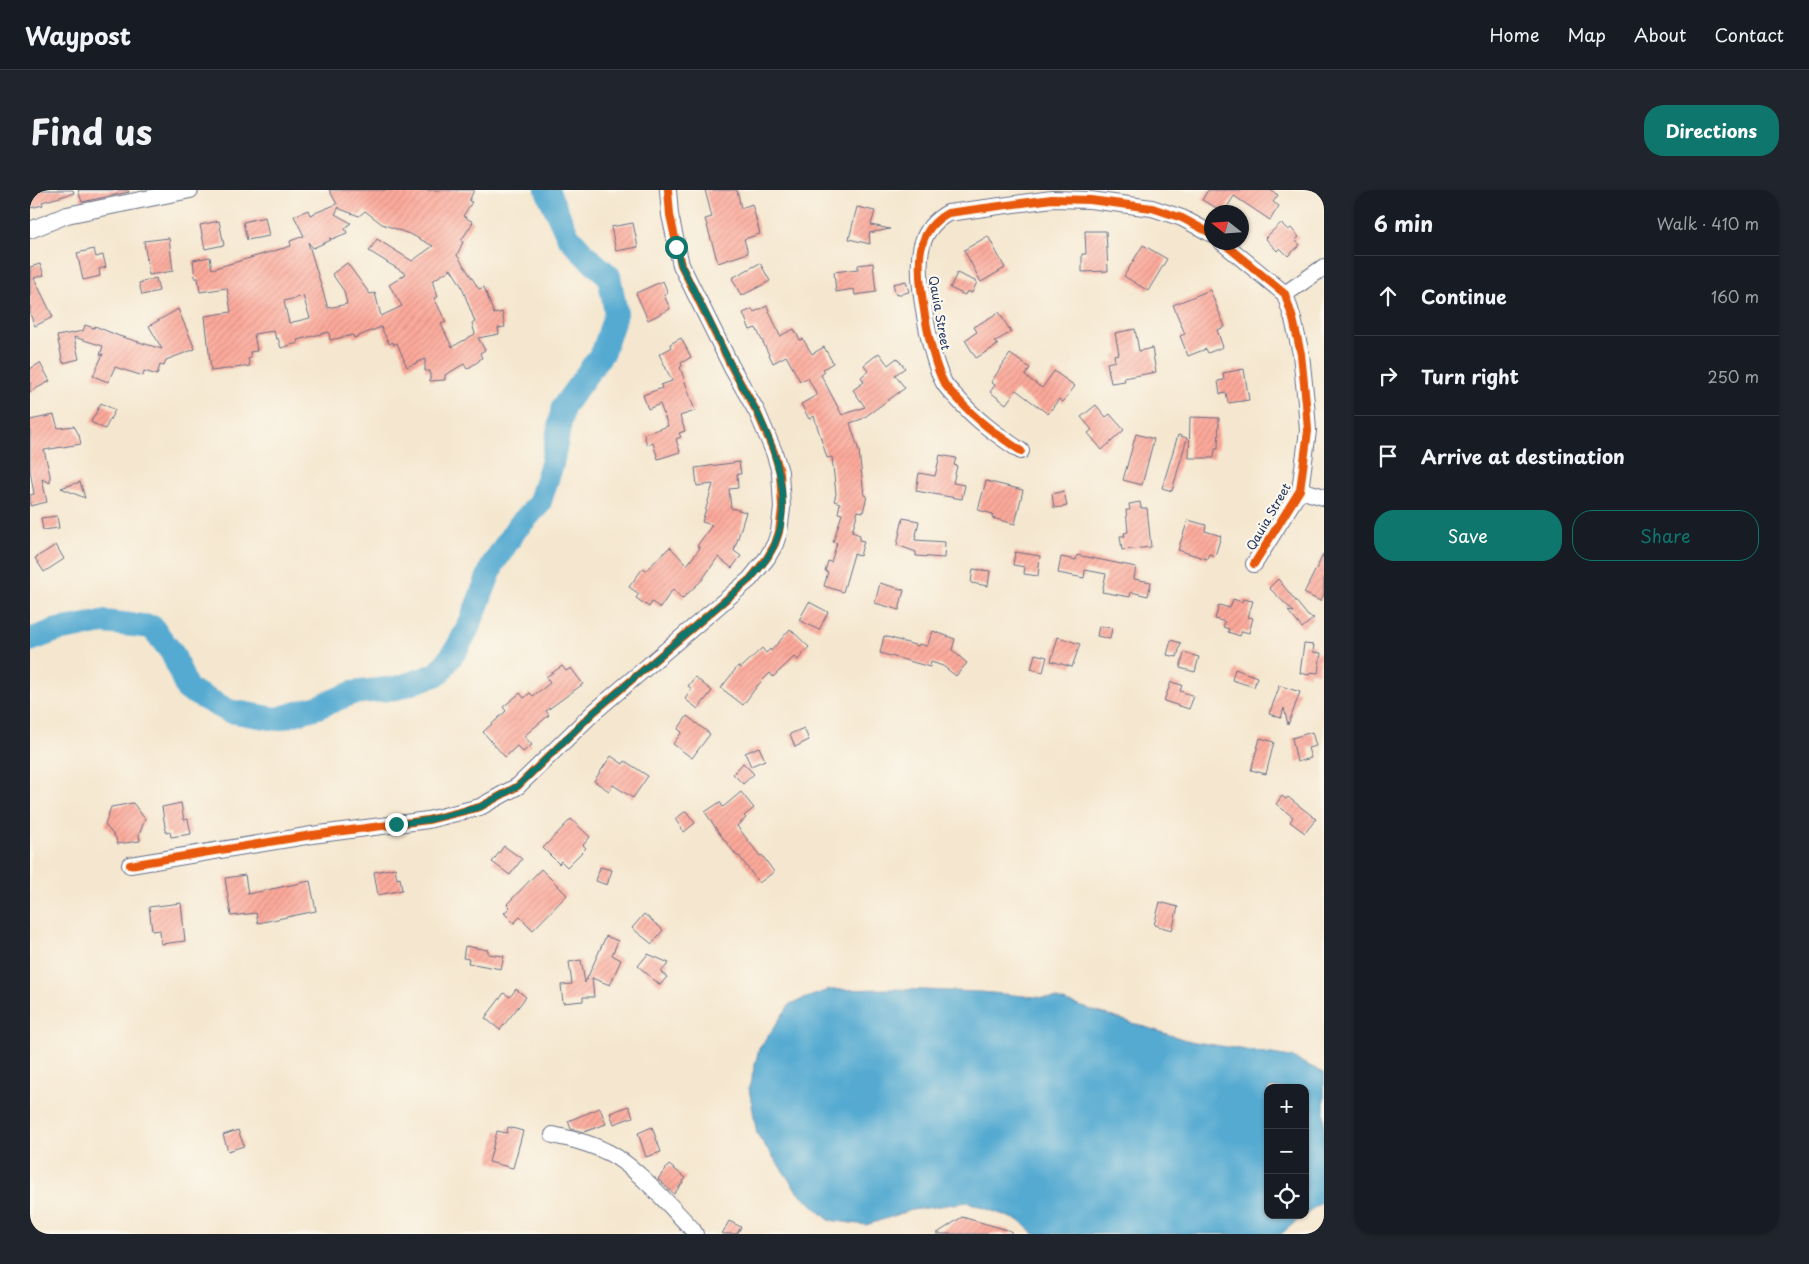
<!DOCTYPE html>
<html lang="en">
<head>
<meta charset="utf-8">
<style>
	:root { --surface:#171b24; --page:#20242c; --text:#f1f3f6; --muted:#9ea1a6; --line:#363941; --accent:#0f766e }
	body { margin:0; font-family:"Playpen Sans",sans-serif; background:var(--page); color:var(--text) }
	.controls { position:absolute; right:15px; bottom:15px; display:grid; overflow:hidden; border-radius:10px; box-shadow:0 1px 4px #0004 }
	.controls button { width:45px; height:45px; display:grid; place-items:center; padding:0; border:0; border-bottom:1px solid var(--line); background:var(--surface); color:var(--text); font:25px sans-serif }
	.compass { position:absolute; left:1174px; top:15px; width:45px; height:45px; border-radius:50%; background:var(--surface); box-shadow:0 1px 4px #0004; rotate:287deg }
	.stop { position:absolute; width:15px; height:15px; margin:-11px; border:4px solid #0f766e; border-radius:50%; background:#fff }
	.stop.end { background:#0f766e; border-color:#fff; box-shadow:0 1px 5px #0008 }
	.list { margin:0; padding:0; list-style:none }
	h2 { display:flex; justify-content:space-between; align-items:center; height:65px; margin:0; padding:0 20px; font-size:21px }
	h2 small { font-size:16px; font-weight:400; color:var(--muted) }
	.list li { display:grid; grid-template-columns:32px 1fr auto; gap:15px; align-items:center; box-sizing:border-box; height:80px; padding:0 20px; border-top:1px solid var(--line) }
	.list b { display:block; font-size:19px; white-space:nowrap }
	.list em { font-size:16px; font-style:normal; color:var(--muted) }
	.actions { display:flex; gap:10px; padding:15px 20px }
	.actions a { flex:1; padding:11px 0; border:1px solid var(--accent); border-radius:20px; text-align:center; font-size:18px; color:var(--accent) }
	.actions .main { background:var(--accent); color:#fff }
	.icon { flex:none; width:28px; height:28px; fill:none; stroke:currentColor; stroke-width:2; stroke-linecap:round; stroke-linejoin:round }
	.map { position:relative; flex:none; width:1294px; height:1044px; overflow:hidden; border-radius:20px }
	header { display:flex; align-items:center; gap:30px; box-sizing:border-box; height:70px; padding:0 25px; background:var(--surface); border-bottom:1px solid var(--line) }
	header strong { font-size:24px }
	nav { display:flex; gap:28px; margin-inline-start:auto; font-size:18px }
	.intro { display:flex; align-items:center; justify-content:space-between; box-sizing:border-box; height:120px; padding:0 30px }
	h1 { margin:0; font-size:35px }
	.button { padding:12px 22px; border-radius:20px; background:var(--accent); color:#fff; font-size:18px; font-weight:700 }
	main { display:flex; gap:30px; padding:0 30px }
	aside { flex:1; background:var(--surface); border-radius:20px; box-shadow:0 1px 4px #0004 }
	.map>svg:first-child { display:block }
	.water { fill:#54aad1; stroke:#386c98 }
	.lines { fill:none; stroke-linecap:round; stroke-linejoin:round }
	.river { stroke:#54aad1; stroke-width:24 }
	.building { fill:url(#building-hatch); fill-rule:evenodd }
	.minor-casing { stroke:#676f86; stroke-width:18 }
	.minor { stroke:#fff; stroke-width:16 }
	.cycleway-casing { stroke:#fbf7ec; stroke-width:11 }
	.cycleway { stroke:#e8590c; stroke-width:8 }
	.route { stroke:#0f766e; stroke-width:6 }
	.labels { text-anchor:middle; stroke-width:4.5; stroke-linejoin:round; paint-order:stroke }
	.street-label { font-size:12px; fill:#1b2f5e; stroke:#fbf7ec }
</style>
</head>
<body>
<header>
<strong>Waypost</strong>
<nav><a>Home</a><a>Map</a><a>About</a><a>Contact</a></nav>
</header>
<div class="intro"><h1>Find us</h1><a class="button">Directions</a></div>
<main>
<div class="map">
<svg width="1294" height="1044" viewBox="0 0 1294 1044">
	<defs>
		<pattern id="building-hatch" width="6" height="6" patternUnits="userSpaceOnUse" patternTransform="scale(1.25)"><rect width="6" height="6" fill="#fca99a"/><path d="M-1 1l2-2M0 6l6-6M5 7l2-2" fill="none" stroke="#d79287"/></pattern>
	</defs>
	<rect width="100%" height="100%" fill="#fbf7ec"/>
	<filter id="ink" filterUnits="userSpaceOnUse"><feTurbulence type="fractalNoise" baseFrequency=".02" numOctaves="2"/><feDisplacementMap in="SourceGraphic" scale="10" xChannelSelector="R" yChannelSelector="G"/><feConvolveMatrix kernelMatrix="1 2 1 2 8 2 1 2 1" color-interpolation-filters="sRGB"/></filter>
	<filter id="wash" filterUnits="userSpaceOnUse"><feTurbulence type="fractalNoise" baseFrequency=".0096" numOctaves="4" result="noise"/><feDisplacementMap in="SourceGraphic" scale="20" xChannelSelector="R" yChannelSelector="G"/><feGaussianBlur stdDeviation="1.12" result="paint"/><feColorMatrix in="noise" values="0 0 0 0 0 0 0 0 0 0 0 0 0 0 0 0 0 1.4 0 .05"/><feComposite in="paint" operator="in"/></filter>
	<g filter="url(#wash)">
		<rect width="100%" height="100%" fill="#f5e7cf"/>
		<!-- water -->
		<path class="water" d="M864,799L951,802L1027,809L1159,851L1261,867L1294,883V1010L1275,1025V898H1238V1025H1274L1251,1044H1004L990,1031L938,1012L882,1020L836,1035L799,1030L767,1001L727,944L719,898L729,859L760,814L798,800Z"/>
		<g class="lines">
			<!-- river -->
			<path class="river" d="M0,450L27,440L74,432L122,437L143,464L157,499L199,521L247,529L288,517L322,503L367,498L408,484L426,460L439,436L463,374L486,339L509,314L522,274L533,217L573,162L586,123L579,86L556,66L538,46L517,0"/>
		</g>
		<g id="blocks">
			<!-- building -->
			<path class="building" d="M0,0H43L44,3L12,12L13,15L0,18Z
				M48,0H98L99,2L52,12Z
				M299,0H444L439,11L442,12L433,26L443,32L431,51L433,52L427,65L449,99L454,97L464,124L472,122L475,137L468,138L469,144L448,148L455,160L450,163L452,168L449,170V171L437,179L434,174L415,185V190L400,191V181H395V169L377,177L367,153L364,155L363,152L359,154L351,137L324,148L323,145L300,150L299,142L267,150L268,153L251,158L248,148L246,149L244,141L224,144L227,161L220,162L221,168L218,169L220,176L181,181L175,126L201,122L197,98L170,102L168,88H165L163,70L180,67L182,79L261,56L260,51L274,46L264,26L278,20L280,25L307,14ZM309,17L310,19L329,26L335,21L352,34L382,45L403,56L382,71L347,49L339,61L376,84L359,95L372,116L351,126L345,103L340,104L317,73L302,84L314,101L317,114L298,118L278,52L283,58L301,50L299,48L302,49L317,43L315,38L321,33L305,24ZM421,79L431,95L445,132L442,133L445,144L422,157L411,134L416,132L404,108L408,107L402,91ZM273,106L280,128L259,133L254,111Z
				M675,0H707L711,18L722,14L730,44L714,49L718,63L688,73L675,29L682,27Z
				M1178,0H1240L1248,5L1243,12L1249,16L1240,30L1204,6L1194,22L1172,10Z
				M827,17L845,21L841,35L860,39L839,43L840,54L819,49Z
				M235,27L239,46L217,50L213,32Z
				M189,31L194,55L175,59L170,35Z
				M603,33L608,57L586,61L581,37Z
				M1251,33L1258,40L1261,38L1269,47L1265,50L1270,55L1258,66L1250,58L1247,61L1235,48Z
				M1055,41H1076L1078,81L1052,82V64H1056Z
				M958,46L975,78L951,92L934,60Z
				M139,48L143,81L119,85L114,51Z
				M1113,55L1137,69L1118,101L1094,86Z
				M64,59L66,67L73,65L76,77L69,79L70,86L53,90L47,63Z
				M730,73L740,91L711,106L702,88Z
				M843,73L846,102L825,105L824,99L806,102L804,82L828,79V75Z
				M10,74L14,85L4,88L23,127L5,136L0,124V77Z
				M927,83L947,92L942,103L937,101L935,105L920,98Z
				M126,88L129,101L112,105L109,93Z
				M633,91L638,103L634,105L640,119L618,130L606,103Z
				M876,91L879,102L866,105L863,94Z
				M1180,100L1195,137L1187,140L1193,157L1178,163L1176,159L1158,166L1150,146L1155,144L1143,115Z
				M737,116L750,146L764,139L770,150L773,149L782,164L794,157L803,173L793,179L795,182L791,185L812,225L835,217L823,200L834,192L831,187L838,181L834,175L849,163L858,175L867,168L875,178L865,185L875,198L832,229L820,233L829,261L834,305L837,306L833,322L828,321L822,342L830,345L829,350L834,351L830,366L824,364L813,402L794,396L798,382L795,381L798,371L801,372L807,353L803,352L812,324L808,323L810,313L804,311L806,304L802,267L797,268L784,226L779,229L771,214L787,205L778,188L770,191L756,166L743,173L726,138L720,140L713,123L722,119L724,122Z
				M148,119L165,159L136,170L134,176L130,175L127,185L114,181L113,186L85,177L78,192L63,186L73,164L70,165L73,156L44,147L49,169L33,173L27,146L53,141L55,135L64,138L65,136L89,146L132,159L119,136Z
				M969,122L981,142L964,152L968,155L946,168L935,150L947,142L944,137Z
				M1105,139L1109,161L1122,158L1126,182L1094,188L1095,191L1081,193L1077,173L1085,171L1084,165L1089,164L1085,143Z
				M651,148L661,167L651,173L652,176L650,177L665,221L650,226L655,241L649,243L651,247L646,249L650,262L628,269L623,253L617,255L614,244L638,236L630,214L618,219L613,205L632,198L631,195L642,191L629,164L641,158L640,154Z
				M980,164L1000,178L995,186L1012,198L1024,181L1045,196L1033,212L1029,209L1018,224L986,200L976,214L960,202L965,195L961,192Z
				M10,173L20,191L0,202V179Z
				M1214,179L1219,210L1198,213L1196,203L1190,204L1188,191L1194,190L1193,183Z
				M71,213L85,220L75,239L61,232Z
				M1066,215L1076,227L1080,224L1094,240L1072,260L1058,243L1062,240L1051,227Z
				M24,225L28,238L44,236L49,245L51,254L14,260L20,285V293L12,289L17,312L0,316V305L4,304L0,280V230Z
				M1160,227L1189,228L1188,259H1185L1184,268H1159Z
				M1106,244L1124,249L1112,295L1093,290Z
				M1148,245L1157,248L1142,301L1132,298Z
				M910,265L926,268L924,275L927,276L923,293L935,295L932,309L886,301L889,283L905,286Z
				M709,272L711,284H707L708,298L699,299L701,318L716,322L704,361L711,366L702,378L688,367L672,390L652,409L643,399L630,418L622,412L619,417L606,408L609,404L599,397L613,378L616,380L640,357L657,375L670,358L667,356L682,335L672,332L683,294L667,296L665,278Z
				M956,291L993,300L985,334L962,328L963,324L948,320Z
				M50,292L55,308L31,298Z
				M1034,301L1037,316L1024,318L1022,304Z
				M1110,312L1111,318H1117L1121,357L1092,360L1090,346H1095L1094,343L1098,342L1096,320H1100L1099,314Z
				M27,326L29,338L13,340L11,328Z
				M873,328L889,331L885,350L915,352L914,368L886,366V362L867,355Z
				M1158,330L1176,335L1175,341L1191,346L1185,366L1179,364L1177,369L1148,360Z
				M26,355L34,369L14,382L5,368Z
				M985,362L1010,366L1008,386L994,384L995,377L983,375Z
				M1294,363V405L1290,411L1274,403Z
				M1047,365L1106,377L1104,389L1121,392L1118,406L1101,402L1100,407L1072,402L1076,384L1055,380L1054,388L1028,383L1031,367L1046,370Z
				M943,379L960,381L958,396L941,393Z
				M1248,389L1278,426L1284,428L1272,438L1258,421L1264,422L1239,398Z
				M850,393L874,400L869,420L845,413Z
				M1203,409L1212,412L1213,409L1223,411L1218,427L1223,428L1219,443L1212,441L1210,446L1198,442L1199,439L1193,437L1195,432L1185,429L1189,415L1200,418Z
				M779,412L798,422L789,440L769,430Z
				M1069,436L1082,438L1080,449L1067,446Z
				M760,439L779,457L768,470L764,467L743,487L740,483L728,495L713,515L691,498L708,476L711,478L732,458L736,463L740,459L741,461Z
				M903,441L925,449L922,460L937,473L926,486L913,476L901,472L900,477L850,463L854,446L888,456L889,454L897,456Z
				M1028,447L1050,454L1042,477L1021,471Z
				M1141,450L1151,453L1147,467L1137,465Z
				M1274,454L1284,455L1283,462L1291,463L1288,483L1280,482L1279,485L1270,483Z
				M1154,463L1169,467L1165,482L1150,478Z
				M1005,464L1017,467L1013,482L1001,479Z
				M532,476L536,481L541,478L553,494L516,521L519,525L494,546L502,555L493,562L487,556L475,567L453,542L476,521L473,517L490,503L494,508L500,503L503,506L520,493L516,487Z
				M1205,479L1227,487L1224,497L1202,490Z
				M665,487L682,501L668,519L655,509L662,499L658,496Z
				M1141,492L1152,495L1150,501L1164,506L1159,519L1134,511Z
				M1248,495L1270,502L1258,535L1254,518L1251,528L1239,524L1249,498Z
				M657,526L680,544L662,568L643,554L652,542L648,539Z
				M774,538L779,550L765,557L760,544Z
				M1282,542L1286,556L1278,558L1281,568L1267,572L1262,548Z
				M1230,548L1244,552L1236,584L1221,580Z
				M729,557L735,570L721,576L715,563Z
				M581,566L593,574L595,571L618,586L603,608L583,595L579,601L564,591Z
				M713,573L724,584L713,594L703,584Z
				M711,602L724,618L714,626L716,628L707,636L730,666L732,665L744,682L729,693L709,666H707L689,643L675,622L690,612L693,617Z
				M1252,606L1256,609L1258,607L1286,629L1275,643L1260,632L1263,627L1246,614Z
				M103,613L115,629L109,645L110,651L87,654L86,648L75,635L81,617Z
				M151,613L154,630L158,629L161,644L141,647L140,642L136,643L132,617Z
				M656,621L665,633L654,642L645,629Z
				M541,629L560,647L553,655L556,658L537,677L531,671L529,674L513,658Z
				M474,656L492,669L480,685L462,672Z
				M570,677L582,680L577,695L566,691Z
				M365,678L367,689L370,688L372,700L348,705L344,682Z
				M511,679L537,705L503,740L490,727L484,733L474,723L480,717L477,714Z
				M215,685L218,704L280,691L286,721L228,733L226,723L201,726L195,688Z
				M1130,712L1148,717L1142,740L1124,735Z
				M151,713L155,751L131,754L130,740L122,741L119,717Z
				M614,724L633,740L622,754L602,738Z
				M576,746L588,751L582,765L591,770L580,795L562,788L564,807H553V811L533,813L531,795L542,794L539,772L551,770L555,793Z
				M435,756L458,760V764L474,766L471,779L438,773L439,769L433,768Z
				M618,764L639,773L631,782L637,787L630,795L608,776Z
				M486,799L496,807L470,840L455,828L474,803L480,807Z
				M599,916L603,927L584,934L580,923Z
				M570,918L576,934L554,942L541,939L538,931Z
				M478,937L493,941L483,978L459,972L467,941L477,943Z
				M622,937L631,962L616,967L608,943Z
				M208,940L214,956L198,961L193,945Z
				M639,975L656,988L644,1004L628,989Z
				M932,1027L981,1041V1044H906Z
				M699,1031L711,1037L707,1044H692Z"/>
		</g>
	</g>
	<g filter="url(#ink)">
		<use href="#blocks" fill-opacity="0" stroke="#676f86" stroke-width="1"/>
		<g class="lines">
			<!-- minor casing -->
			<g class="minor-casing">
				<path id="minor" d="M0,40L37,25L160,0
					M1192,52L1255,104L1263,129L1271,164L1276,213L1278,241L1270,300L1224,374
					M1255,104L1294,77
					M991,261C966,244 947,231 927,208C922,203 917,198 914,193C900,167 884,83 892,55C896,40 905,30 918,23L1022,9L1060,10L1122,18L1152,28L1182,44
					M1270,300L1294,307
					M100,675L282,645L398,630L450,617L488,596L564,522L720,389L737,368L745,354L749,342L752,318L750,282L744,262L727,222L702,178L651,75L640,25L638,0
					M523,945C541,949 559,953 575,961C603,973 640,1016 662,1039L665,1044"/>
			</g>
			<!-- minor -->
			<use href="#minor" class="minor"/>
			<!-- cycleway casing -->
			<g class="cycleway-casing">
				<path id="cycleway" d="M1192,52L1255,104L1263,129L1271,164L1276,213L1278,241L1270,300L1224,374
					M991,261C966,244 947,231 927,208C922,203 917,198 914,193C900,167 884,83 892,55C896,40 905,30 918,23L1022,9L1060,10L1122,18L1152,28L1182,44
					M100,675L282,645L398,630L450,617L488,596L564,522L720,389L737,368L745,354L749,342L752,318L750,282L744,262L727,222L702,178L651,75L640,25L638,0"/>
			</g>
			<!-- cycleway -->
			<use href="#cycleway" class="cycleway"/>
		</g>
	</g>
	<g class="lines" filter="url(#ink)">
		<!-- route -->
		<path class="route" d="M366,634L398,630L450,617L488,596L564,522L720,389C729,379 738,369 744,356C764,313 746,259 726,220C718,206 709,192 702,177C685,143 669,109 651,75L646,57"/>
	</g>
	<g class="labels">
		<!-- street labels -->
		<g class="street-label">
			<text transform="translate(909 123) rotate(80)" y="4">Qauia Street</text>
			<text transform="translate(1239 327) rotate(-60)" y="4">Qauia Street</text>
		</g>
	</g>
</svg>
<div class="controls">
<button>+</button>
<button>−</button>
<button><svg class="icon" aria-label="locate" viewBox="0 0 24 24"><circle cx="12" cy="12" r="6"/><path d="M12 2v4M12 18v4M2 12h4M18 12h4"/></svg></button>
</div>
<svg class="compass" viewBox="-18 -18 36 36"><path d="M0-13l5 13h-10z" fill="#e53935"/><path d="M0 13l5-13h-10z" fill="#9ea1a6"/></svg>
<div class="stop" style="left:646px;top:57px"></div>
<div class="stop end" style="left:366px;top:634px"></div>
</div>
<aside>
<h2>6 min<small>Walk · 410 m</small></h2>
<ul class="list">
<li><svg class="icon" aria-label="ahead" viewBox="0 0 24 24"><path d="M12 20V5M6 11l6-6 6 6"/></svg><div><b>Continue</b></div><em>160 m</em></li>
<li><svg class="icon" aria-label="right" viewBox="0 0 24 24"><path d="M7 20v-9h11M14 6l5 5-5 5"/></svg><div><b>Turn right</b></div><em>250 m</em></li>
<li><svg class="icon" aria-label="arrive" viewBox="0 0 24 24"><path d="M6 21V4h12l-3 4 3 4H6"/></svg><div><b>Arrive at destination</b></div></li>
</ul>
<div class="actions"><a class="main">Save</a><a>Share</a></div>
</aside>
</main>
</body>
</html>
